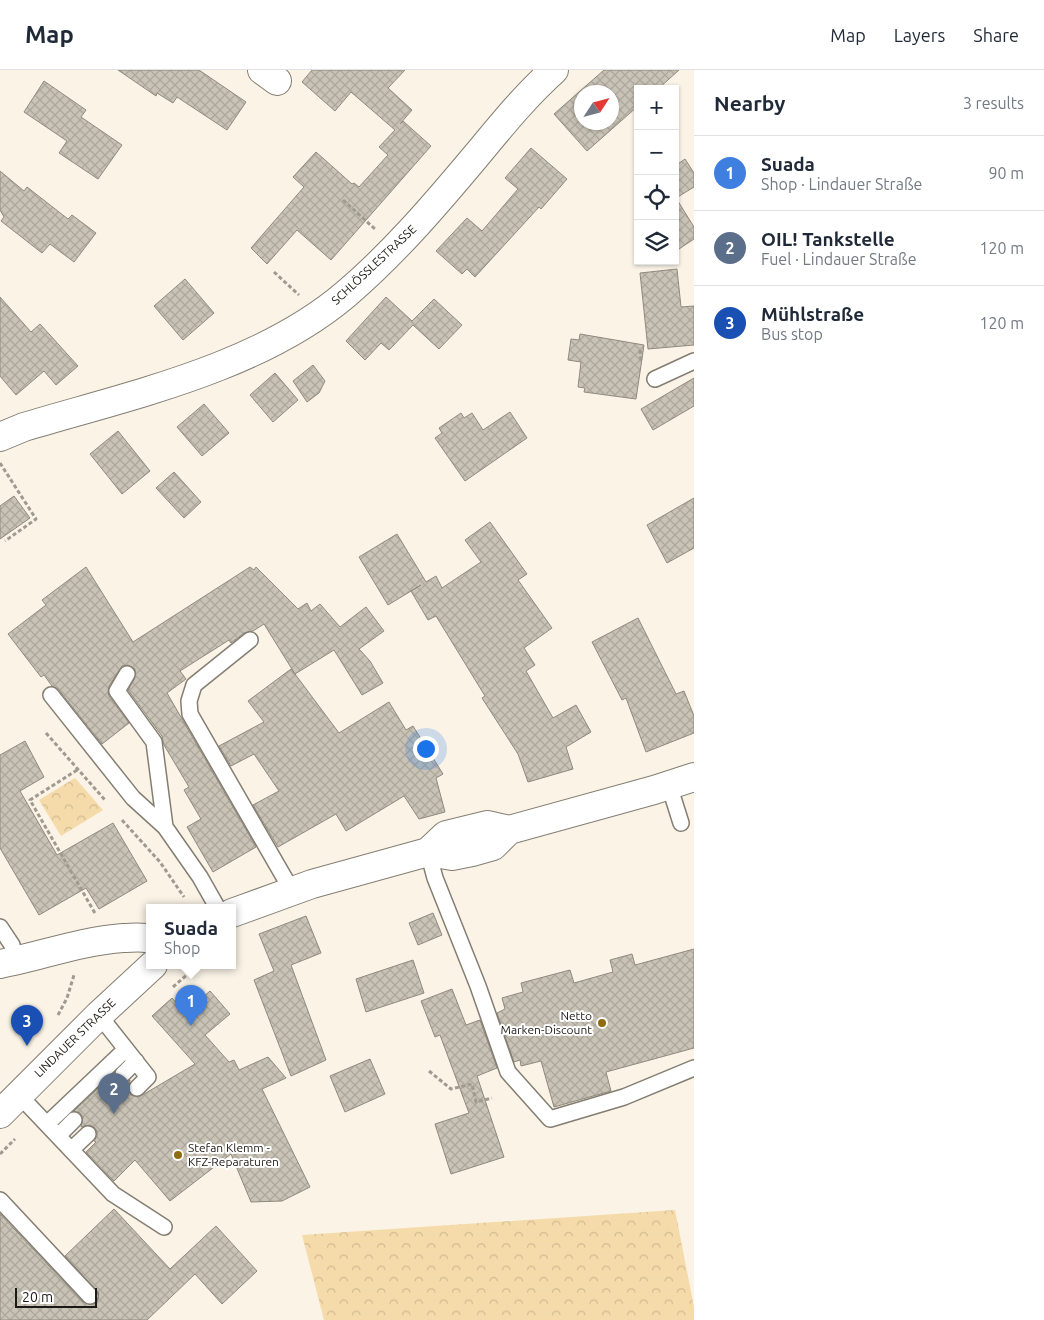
<!DOCTYPE html>
<html lang="en">
<head>
<meta charset="utf-8">
<style>
	:root { --surface:#fff; --page:#f2f2f3; --text:#1f2937; --muted:#747a83; --line:#e0e1e3; --accent:#906c11 }
	body { margin:0; font-family:Ubuntu,sans-serif; background:var(--page); color:var(--text) }
	.controls { position:absolute; right:15px; top:15px; display:grid; overflow:hidden; border-radius:0px; box-shadow:0 1px 4px #0004 }
	.controls button { width:45px; height:45px; display:grid; place-items:center; padding:0; border:0; border-bottom:1px solid var(--line); background:var(--surface); color:var(--text); font:25px sans-serif }
	.compass { position:absolute; left:574px; top:15px; width:45px; height:45px; border-radius:50%; background:var(--surface); box-shadow:0 1px 4px #0004; rotate:54deg }
	.scale { position:absolute; left:15px; bottom:12px; width:82px; box-sizing:border-box; padding-left:5px; border:2px solid #1c1a15; border-top:0; font-size:14px; line-height:18px; white-space:nowrap; color:#1c1a15; -webkit-text-stroke:4px #fff; paint-order:stroke }
	.you { position:absolute; left:425px; top:678px; width:18px; height:18px; margin:-12px; border:4px solid #fff; border-radius:50%; background:#1a73e8; box-shadow:0 0 0 8px #1a73e833 }
	.badge { display:grid; place-items:center; width:32px; height:32px; border-radius:50%; background:var(--accent); color:#fff; font-size:16px; font-weight:700 }
	.pin { position:absolute; translate:-50% -41px; filter:drop-shadow(0 1px 2px #0008) }
	.pin::after { content:''; position:absolute; top:26px; width:18px; height:15px; background:inherit; clip-path:polygon(0 0,100% 0,50% 100%) }
	.popup { position:absolute; left:146px; top:834px; width:90px; height:65px; box-sizing:border-box; display:grid; place-content:center; border-radius:0px; background:var(--surface); filter:drop-shadow(0 1px 4px #0005); font-size:16px; white-space:nowrap; color:var(--muted) }
	.popup b { font-size:19px; color:var(--text) }
	.popup::after { content:''; position:absolute; left:50%; top:100%; margin-left:-10px; border:10px solid transparent; border-top-color:var(--surface) }
	.list { margin:0; padding:0; list-style:none }
	h2 { display:flex; justify-content:space-between; align-items:center; height:65px; margin:0; padding:0 20px; font-size:21px }
	h2 small { font-size:16px; font-weight:400; color:var(--muted) }
	.list li { display:grid; grid-template-columns:32px 1fr auto; gap:15px; align-items:center; box-sizing:border-box; height:75px; padding:0 20px; border-top:1px solid var(--line) }
	.list b { display:block; font-size:19px; white-space:nowrap }
	.list p { margin:0; font-size:16px; white-space:nowrap; color:var(--muted) }
	.list em { font-size:16px; font-style:normal; color:var(--muted) }
	.icon { flex:none; width:28px; height:28px; fill:none; stroke:currentColor; stroke-width:2; stroke-linecap:round; stroke-linejoin:round }
	.map { position:relative; flex:none; width:694px; height:1250px; overflow:hidden }
	header { display:flex; align-items:center; gap:30px; box-sizing:border-box; height:70px; padding:0 25px; background:var(--surface); border-bottom:1px solid var(--line) }
	header strong { font-size:24px }
	nav { display:flex; gap:28px; margin-inline-start:auto; font-size:18px }
	main { display:flex }
	aside { flex:1; background:var(--surface) }
	.map>svg:first-child { display:block }
	.forest { fill:url(#forest-crowns) }
	.building { fill:url(#building-cross-hatch); stroke:#90897d; fill-rule:evenodd }
	.lines { fill:none; stroke-linecap:round; stroke-linejoin:round }
	.service-casing { stroke:#847e72; stroke-width:18 }
	.minor-casing { stroke:#847e72; stroke-width:30 }
	.tertiary-casing { stroke:#847e72; stroke-width:30 }
	.path { stroke:#9f9a90; stroke-width:3; stroke-dasharray:4 2.5; stroke-linecap:butt }
	.service { stroke:#fff; stroke-width:15 }
	.minor { stroke:#fff; stroke-width:28 }
	.tertiary { stroke:#fff; stroke-width:28 }
	.poi-dot { fill:#906c11; stroke:#fff; stroke-width:2 }
	.labels { text-anchor:middle; stroke-width:4; stroke-linejoin:round; paint-order:stroke }
	.street-label { font-size:12px; fill:#1c1a15; stroke:#fff }
	.poi-label { font-size:12px; fill:#1c1a15; stroke:#fff; text-anchor:end }
</style>
</head>
<body>
<header>
<strong>Map</strong>
<nav><a>Map</a><a>Layers</a><a>Share</a></nav>
</header>
<main>
<div class="map">
<svg width="694" height="1250" viewBox="0 0 694 1250">
	<defs>
		<pattern id="forest-crowns" width="20" height="18" patternUnits="userSpaceOnUse" patternTransform="scale(1.25)"><rect width="20" height="18" fill="#f5dba9"/><path d="M2 6a3 3 0 1 1 6 0M12 15a3 3 0 1 1 6 0" fill="none" stroke="#d1bb91"/></pattern>
		<pattern id="building-cross-hatch" width="8" height="8" patternUnits="userSpaceOnUse" patternTransform="scale(1.25)"><rect width="8" height="8" fill="#c9c3b6"/><path d="M0 0l8 8M0 8l8-8" fill="none" stroke="#aca79c"/></pattern>
	</defs>
	<rect width="100%" height="100%" fill="#faf3e6"/>
	<!-- forest -->
	<path class="forest" d="M75,708L103,740L61,766L39,730Z
		M675,1140L694,1237V1250H324L302,1165Z"/>
	<!-- building -->
	<path class="building" d="M118,0H199L246,32L227,60L177,27L173,33L157,23L156,26Z
		M312,0H405L388,18L412,40L400,54L403,51L431,76L331,190L297,160L267,194L251,178L304,117L293,107L316,82L352,114L354,113L359,117L388,85L379,77L395,60L351,22L335,41L302,12Z
		M604,0H679L658,19H638V36L587,81L554,44ZM582,22H612V52H582Z
		M44,11L86,40L81,47L122,75L98,109L59,83L67,71L24,42Z
		M531,78L567,109L541,139L539,137L475,207L467,199L462,204L436,181L467,148L482,161L518,119L505,108Z
		M685,89L694,103V117L676,128L694,157V169L679,179L675,176V96Z
		M0,101L24,121L27,117L68,149L72,145L96,163L74,192L50,174L42,183L1,151L4,147L0,140Z
		M677,199L681,237L694,236V275L648,279L640,203Z
		M185,209L214,243L183,270L154,236Z
		M0,227L31,262L40,254L78,296L56,315L44,301L16,325L0,306Z
		M386,227L412,251L434,229L462,255L439,279L413,255L389,280L381,273L365,290L346,271Z
		M580,264L644,275L636,329L584,322L585,318L578,317L581,292L568,290L571,269L579,270Z
		M313,295L325,311L319,323L307,332L293,311Z
		M275,303L298,330L273,352L250,325Z
		M694,308V336L653,360L641,339Z
		M204,334L229,363L202,386L177,357Z
		M510,342L527,368L465,411L435,368L442,363L439,358L461,343L464,348L472,343L483,360Z
		M118,361L150,401L122,424L90,384Z
		M174,402L201,432L184,448L156,418Z
		M14,426L30,448L0,469V436Z
		M694,428V478L667,493L647,455Z
		M490,452L527,504L518,510L552,558L524,578L535,595L526,601L553,648L576,635L591,662L566,677L573,699L528,712L518,684L482,628L485,626L436,546L428,550L411,521L421,515L388,535L359,487L397,464L426,512L436,506L442,518L481,492L465,470Z
		M86,497L133,572L250,497L254,500L256,497L298,539L307,533L311,541L320,534L340,557L366,537L384,561L359,579L370,591L383,613L362,625L334,580L295,604L339,663L389,632L406,660L413,656L443,704L436,708L445,742L419,749L404,726L346,761L336,744L278,777L253,735L279,721L254,684L231,696L219,676L264,652L248,631L291,599L295,604L264,554L253,561L244,563L231,573L229,570L180,601L186,609L167,623L256,777L213,802L187,757L201,749L184,720L189,717L164,675L162,666L128,620L135,608V599L128,595L122,596L109,616L108,622L109,626L129,653L102,674L58,619L52,616L44,605L41,607L8,564L46,535L42,530Z
		M638,548L676,624L684,621L694,646V663L646,682L626,628L622,630L592,572Z
		M25,671L44,707L20,721L57,785L113,753L147,811L99,839L86,818L39,845L0,778V685Z
		M433,843L442,865L418,875L409,853Z
		M306,846L321,883L291,895L326,990L291,1006L254,910L274,901L259,864Z
		M694,879V978L606,1002L611,1021L554,1037L541,991L521,996L520,990L514,992L497,943L505,939L502,928L523,922L521,913L570,900L574,913L613,902L610,890L632,884L635,895Z
		M413,890L424,923L366,942L356,909Z
		M452,919L466,955L480,950L497,998L477,1006L504,1087L451,1104L435,1054L469,1043L440,965L435,967L421,931Z
		M210,921L230,944L205,965L229,992L234,990L239,1000L268,987L286,1008L262,1019L310,1117L282,1131L251,1132L231,1084L170,1131L135,1090L114,1111L86,1082L96,1072L94,1071L97,1066V1061L94,1057L90,1055L81,1057L83,1047L80,1043L74,1041L114,1003L116,1010L120,1013H125L130,1010L128,1021L131,1025L139,1027L195,994L152,946L172,928L185,943Z
		M370,989L385,1024L345,1042L330,1006Z
		M114,1139L170,1199L216,1156L257,1201L222,1234L195,1204L147,1250H0V1144L83,1232L92,1235L97,1232L99,1223L65,1186Z"/>
	<g class="lines">
		<!-- service casing -->
		<g class="service-casing">
			<path id="service" d="M655,309L694,291
				M250,570L194,615L189,631L190,644L292,821
				M127,604L117,621L154,672L165,757L200,807L217,837
				M51,625L133,728L165,757
				M669,715L681,753
				M428,782L435,808L478,916L508,1002L550,1049L624,1027L694,998
				M0,857L12,875L16,891
				M99,945L148,1007L137,1018
				M123,1004L136,991
				M18,1024L113,1124L164,1157
				M47,1054L126,979
				M58,1066L74,1050
				M71,1080L88,1064
				M0,1130L90,1226"/>
		</g>
		<!-- minor casing -->
		<g class="minor-casing">
			<path id="minor" d="M262,0L277,11
				M0,367L24,357C131,325 259,298 346,224C394,183 435,135 476,86C501,56 525,26 554,0
				M0,894C41,886 81,871 123,868C132,868 141,866 150,869"/>
		</g>
		<!-- tertiary casing -->
		<g class="tertiary-casing">
			<path id="tertiary" d="M428,782L452,786L472,782L493,776L509,760L654,720L694,707
				M232,843L312,814L428,782L446,765L487,755L509,760
				M0,1044L99,945L153,895"/>
		</g>
		<!-- path -->
		<path class="path" d="M343,130L376,160
			M274,202L299,225
			M640,280L641,292
			M0,393L36,449L5,471
			M46,663L105,730
			M77,700L30,730L96,845
			M122,750L160,792L184,827
			M173,917L198,895
			M58,945L67,928L74,905
			M429,1001L451,1019L472,1014L476,1032L492,1028
			M0,1084L15,1069"/>
		<!-- service -->
		<use href="#service" class="service"/>
		<!-- minor -->
		<use href="#minor" class="minor"/>
		<!-- tertiary -->
		<use href="#tertiary" class="tertiary"/>
	</g>
	<!-- markers -->
	<g class="poi-dot">
		<circle cx="602" cy="953" r="5"/>
		<circle cx="178" cy="1085" r="5"/>
	</g>
	<g class="labels">
		<!-- street labels -->
		<g class="street-label">
			<text transform="translate(374 195) rotate(-43)" y="4">SCHLÖSSLESTRASSE</text>
			<text transform="translate(75 968) rotate(-44)" y="4">LINDAUER STRASSE</text>
		</g>
		<!-- poi labels -->
		<g class="poi-label">
			<text x="592" y="950">Netto<tspan x="592" dy="14">Marken-Discount</tspan></text>
			<text x="188" y="1082" text-anchor="start">Stefan Klemm -<tspan x="188" dy="14">KFZ-Reparaturen</tspan></text>
		</g>
	</g>
</svg>
<div class="controls">
<button>+</button>
<button>−</button>
<button><svg class="icon" aria-label="locate" viewBox="0 0 24 24"><circle cx="12" cy="12" r="6"/><path d="M12 2v4M12 18v4M2 12h4M18 12h4"/></svg></button>
<button><svg class="icon" aria-label="layers" viewBox="0 0 24 24"><path d="M12 4l9 5-9 5-9-5zM3 14l9 5 9-5"/></svg></button>
</div>
<svg class="compass" viewBox="-18 -18 36 36"><path d="M0-13l5 13h-10z" fill="#e53935"/><path d="M0 13l5-13h-10z" fill="#747a83"/></svg>
<div class="scale">20 m</div>
<div class="you"></div>
<div class="pin badge" style="left:191px;top:956px;background:#3f7fe0">1</div>
<div class="popup"><b>Suada</b>Shop</div>
<div class="pin badge" style="left:114px;top:1044px;background:#5c6f8a">2</div>
<div class="pin badge" style="left:27px;top:976px;background:#1a4fb4">3</div>
</div>
<aside>
<h2>Nearby<small>3 results</small></h2>
<ul class="list">
<li><span class="badge" style="background:#3f7fe0">1</span><div><b>Suada</b><p>Shop · Lindauer Straße</p></div><em>90 m</em></li>
<li><span class="badge" style="background:#5c6f8a">2</span><div><b>OIL! Tankstelle</b><p>Fuel · Lindauer Straße</p></div><em>120 m</em></li>
<li><span class="badge" style="background:#1a4fb4">3</span><div><b>Mühlstraße</b><p>Bus stop</p></div><em>120 m</em></li>
</ul>
</aside>
</main>
</body>
</html>
